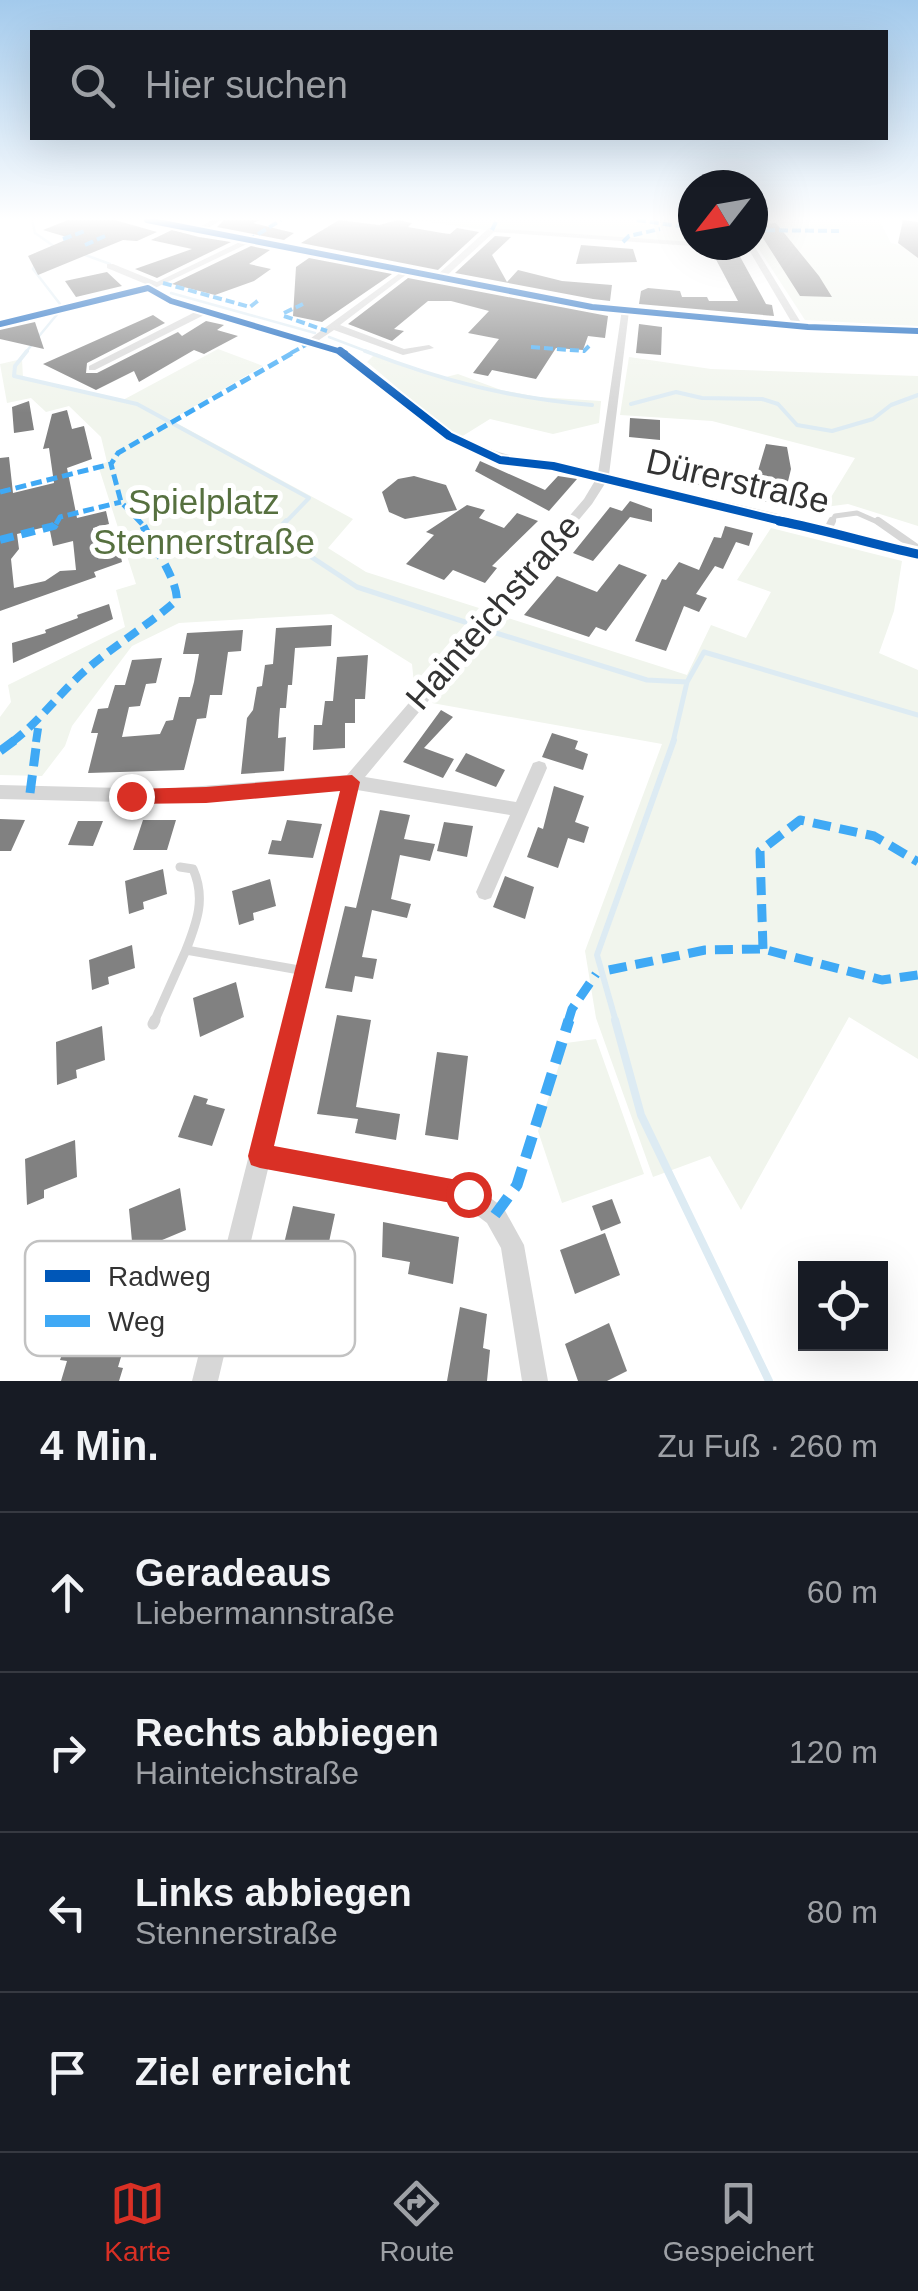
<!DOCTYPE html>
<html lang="de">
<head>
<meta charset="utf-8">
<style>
	:root { --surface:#171b24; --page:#20242c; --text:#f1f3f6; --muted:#9ea1a6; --line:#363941; --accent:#d93025 }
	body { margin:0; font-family:Helvetica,sans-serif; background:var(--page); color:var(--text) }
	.controls { position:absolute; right:30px; bottom:30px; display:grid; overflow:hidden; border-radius:0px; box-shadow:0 10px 40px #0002 }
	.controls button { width:90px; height:90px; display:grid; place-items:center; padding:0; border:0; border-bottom:2px solid var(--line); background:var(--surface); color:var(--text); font:50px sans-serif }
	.compass { position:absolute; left:678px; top:170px; width:90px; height:90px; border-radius:50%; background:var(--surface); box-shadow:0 10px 40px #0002; rotate:239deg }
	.stop { position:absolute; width:30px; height:30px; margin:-22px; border:8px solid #d93025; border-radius:50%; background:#fff }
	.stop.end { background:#d93025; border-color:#fff; box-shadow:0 2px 10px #0008 }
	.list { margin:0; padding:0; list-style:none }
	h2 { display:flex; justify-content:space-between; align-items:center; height:130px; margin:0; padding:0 40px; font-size:42px }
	h2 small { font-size:32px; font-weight:400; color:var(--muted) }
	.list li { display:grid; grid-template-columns:65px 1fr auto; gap:30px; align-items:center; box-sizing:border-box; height:160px; padding:0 40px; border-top:2px solid var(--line) }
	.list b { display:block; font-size:38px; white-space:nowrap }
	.list p { margin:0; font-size:32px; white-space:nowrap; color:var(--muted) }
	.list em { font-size:32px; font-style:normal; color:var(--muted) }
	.icon { flex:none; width:55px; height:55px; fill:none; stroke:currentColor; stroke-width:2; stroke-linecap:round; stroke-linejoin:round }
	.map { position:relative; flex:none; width:918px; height:1381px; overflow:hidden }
	.search { position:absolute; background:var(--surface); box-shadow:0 10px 40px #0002; left:30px; right:30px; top:30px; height:110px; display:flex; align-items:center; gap:25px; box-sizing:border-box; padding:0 35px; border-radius:0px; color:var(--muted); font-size:38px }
	.sheet { height:770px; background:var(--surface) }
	nav { display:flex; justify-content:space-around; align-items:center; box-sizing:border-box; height:140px; border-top:2px solid var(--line); background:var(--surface); font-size:28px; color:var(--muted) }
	nav a { display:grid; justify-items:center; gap:5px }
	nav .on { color:var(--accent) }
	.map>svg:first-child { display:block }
	.green { fill:#f1f5ed }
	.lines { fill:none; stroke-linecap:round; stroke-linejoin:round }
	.stream-far4 { stroke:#ddebf3; stroke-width:2.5 }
	.stream-far3 { stroke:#ddebf3; stroke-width:4 }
	.stream-far2 { stroke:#ddebf3; stroke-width:5 }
	.stream-far1 { stroke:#ddebf3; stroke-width:6 }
	.stream { stroke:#ddebf3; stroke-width:8 }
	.building { fill:#818181; fill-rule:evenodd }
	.lane-far3 { stroke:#d7d7d7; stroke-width:5 }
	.lane-far2 { stroke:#d7d7d7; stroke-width:8 }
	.lane-far1 { stroke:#d7d7d7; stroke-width:9 }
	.lane { stroke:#d7d7d7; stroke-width:11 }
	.street { fill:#d7d7d7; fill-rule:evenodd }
	.secondary { fill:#d0d0d0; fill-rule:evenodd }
	.quiet-far4 { stroke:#3fa9f5; stroke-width:4; stroke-dasharray:9 4; stroke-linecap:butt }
	.quiet-far3 { stroke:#3fa9f5; stroke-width:5; stroke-dasharray:11 5; stroke-linecap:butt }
	.quiet-far2 { stroke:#3fa9f5; stroke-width:8; stroke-dasharray:14 8; stroke-linecap:butt }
	.quiet-far1 { stroke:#3fa9f5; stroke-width:9; stroke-dasharray:18 9; stroke-linecap:butt }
	.quiet { stroke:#3fa9f5; stroke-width:11; stroke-dasharray:22 11; stroke-linecap:butt }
	.cycleway-far2-casing { stroke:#fff; stroke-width:10 }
	.cycleway-far1-casing { stroke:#fff; stroke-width:12 }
	.cycleway-casing { stroke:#fff; stroke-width:15 }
	.cycleway-far2 { stroke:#0057b8; stroke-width:6 }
	.cycleway-far1 { stroke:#0057b8; stroke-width:8 }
	.cycleway { stroke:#0057b8; stroke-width:9 }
	.route { fill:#d93025 }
	.labels { text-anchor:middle; stroke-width:10; stroke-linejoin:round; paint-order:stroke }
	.street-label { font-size:35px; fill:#333; stroke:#fff }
	.park-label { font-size:35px; fill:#56703f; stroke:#fff }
	.key { fill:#fff; stroke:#c2c2c2; stroke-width:2.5 }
	.key-label { font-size:28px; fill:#333 }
</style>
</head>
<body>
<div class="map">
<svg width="918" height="1381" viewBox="0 0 918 1381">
	<rect width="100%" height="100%" fill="#fff"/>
	<!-- green -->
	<path class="green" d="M414,220H693V243L484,230Z
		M753,220H879L891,243L918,250V326L805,320L753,240Z
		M218,349L263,366L171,420L353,519L328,548L366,572L479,608L414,684L412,664L332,614L179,623L132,646L72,726L65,746L42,776L0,775V717L11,702L8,685L125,627L116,590L136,584L98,465L107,462L101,437L69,406L46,412L31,398L7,403L0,364L22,359L23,378L123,400Z
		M376,353L424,372L446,377L458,374L501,390L538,397L601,401L599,423L553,434L490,419L461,437L440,424L367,362Z
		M629,357L711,369L918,376V526L848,504L825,507L855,458L712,421L620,415Z
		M771,528L902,561L894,611L879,653L918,670V1059L849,1017L741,1210L710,1156L653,1177L596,1018L585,951L662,744L432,703L505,617L687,675L711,625L746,638L771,592L737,580Z
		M596,1039L644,1174L562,1203L538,1131L566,1043Z"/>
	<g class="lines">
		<!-- stream-far4 -->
		<path class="stream-far4" d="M32,220L35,233L55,247
			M80,253L110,264
			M36,263L33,269L60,304
			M171,293L315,333
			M329,337L371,353
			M25,353L59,312"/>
		<!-- stream-far3 -->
		<path class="stream-far3" d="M27,351L15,366L14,376L137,404L309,498L284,524
			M365,351C443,381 509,398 592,405
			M631,404L676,392L702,398L762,399L778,404L797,425L832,431L873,419L891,405L918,395"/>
		<!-- stream-far2 -->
		<path class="stream-far2" d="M286,521L275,533L357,587L465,622
			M496,633L647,680L687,682L704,652L918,715
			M673,742L687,682"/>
		<!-- stream-far1 -->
		<path class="stream-far1" d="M616,1022L597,955L674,740"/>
		<!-- stream -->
		<path class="stream" d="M615,1020L641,1115L769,1381"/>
	</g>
	<!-- building -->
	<path class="building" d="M68,220H115L157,232L137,241L123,240L38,275L28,256L70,238L43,230Z
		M224,220H260L253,223L294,233L284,240L217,227Z
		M339,220L379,225L398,220L412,223L408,227L442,233L450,234L457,228L479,232L438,270L301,243Z
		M903,220L918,222V258L898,243Z
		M776,223L819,276L832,297L800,296L754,224Z
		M172,230L199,237L231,242L157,278L135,269L192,249L151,240Z
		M495,236L511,237L492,255L507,282L518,270L562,281L612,285L610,301L593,299L455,273Z
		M581,245L633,249L637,262L576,264Z
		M251,246L270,250L249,264L271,269L254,281L215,295L172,284Z
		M712,252L738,253L766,304L772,305L774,316L639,304L641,291L648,288L680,291L682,297H707L709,301H738Z
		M309,258L392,274L322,322L293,316L296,267Z
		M107,272L122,286L76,297L65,281Z
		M408,278L608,316L605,338L588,336L583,350L556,348L536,379L492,370L488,376L473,373L499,339L468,333L489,311L451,301H428L394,329L404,331L392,341L348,324Z
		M153,315L165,323L87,363L86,373H97L178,332L182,336L206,321L224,325L217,330L238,336L204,354L194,350L139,382L134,371L96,390L43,364Z
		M35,322L44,349L0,339V330Z
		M639,324L662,327L661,355L636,353Z
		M29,401L34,430L14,433L12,407Z
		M67,410L72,429L84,426L92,459L67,468L77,518L106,511L109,524L93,528L98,553L119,548L122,562L94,572L96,577L0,611V458L9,457L13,493L54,483L49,448L43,449L52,414ZM49,526L53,546L73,541L76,570L60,571L45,581L14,588L11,559L19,549L17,534Z
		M630,418L660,420V440L629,437Z
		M766,444L787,447L791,469L782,506L737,494L742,478L755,481Z
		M480,461L545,490L558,476L577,479L549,511L475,471Z
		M685,465L720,473L714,488L679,481Z
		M414,476L446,485L457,510L405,519L389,512L382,492L398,479Z
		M630,501L652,509V522L630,517L593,561L573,553L610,507L622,511Z
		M467,505L485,510L479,518L504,528L517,513L538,521L492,566L497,568L485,583L453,570L444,580L406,564L434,535L426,532Z
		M725,526L753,533L749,546L736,542L723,569L715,566L696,594L707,598L699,612L684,606L666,651L635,641L662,579L666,580L679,562L699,570L714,537L721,538Z
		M619,564L647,575L606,631L596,627L589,637L524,615L557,576L597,592Z
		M109,604L113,619L13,663L12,643L46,633L45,630L78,618L77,615Z
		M332,625L331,646L295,648L292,685H288L286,708H280L279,720L278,738L286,737L284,771L241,774L247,718L253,710L257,687L262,686L265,665L273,664L276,628Z
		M243,630L241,651L228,652L222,695H210L206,718L197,719L184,770L88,773L98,733H91L98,709L108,708L115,685H125L132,660L162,658L156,683L146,684L140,706L129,707L122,737L160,734L166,721L173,720L179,697H190L194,682L199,654H183L187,633Z
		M368,655L365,699H355V723H345V748L313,750L314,725H322L325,701H333L337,657Z
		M441,710L453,717L424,748L454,759L443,778L403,762Z
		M552,733L578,741L575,749L588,754L583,770L542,757Z
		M466,753L505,770L496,787L455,771Z
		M554,786L584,796L575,822L589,827L584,843L568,838L558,868L527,857L538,827L543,829Z
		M380,810L410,815L404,839L435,844L430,861L400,855L391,899L411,904L407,918L372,910L362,957L377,959L373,979L355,976L352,992L325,988L345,906L356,908Z
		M0,819L25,820L11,851H0Z
		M143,820H176L167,850H133Z
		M287,820L322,824L313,858L268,854L272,840L281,841Z
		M78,821H103L93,846L68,845Z
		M444,822L473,826L467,857L437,851Z
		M163,869L167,894L143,902L144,909L129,914L125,881Z
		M505,876L534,887L525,919L493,907Z
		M270,879L276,906L253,913L254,920L239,925L232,891Z
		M132,945L135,968L108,977L109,984L92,990L89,960Z
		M236,982L244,1017L200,1037L193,998Z
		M337,1015L371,1020L356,1107L400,1114L396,1140L355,1133L358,1119L317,1114Z
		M102,1026L105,1060L76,1070L77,1078L57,1085L56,1042Z
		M437,1052L468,1056L458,1140L425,1135Z
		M194,1095L208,1099L206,1104L225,1109L212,1146L178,1137Z
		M75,1140L77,1177L44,1190V1198L27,1205L25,1159Z
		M180,1188L186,1230L155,1243L156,1254L134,1263L129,1209Z
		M612,1199L621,1223L601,1231L592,1206Z
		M293,1206L335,1214L326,1256L283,1248Z
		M383,1222L459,1237L453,1284L408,1274L410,1262L382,1257Z
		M605,1233L620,1275L575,1294L560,1250Z
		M460,1307L487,1314L483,1348L490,1350L487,1381H447Z
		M76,1315L131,1324L118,1367L123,1368L119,1381H61L67,1361L60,1360Z
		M609,1323L627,1371L607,1381H578L565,1344Z"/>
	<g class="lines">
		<!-- lane-far3 -->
		<path class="lane-far3" d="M831,524L835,516L857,513L882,524"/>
		<!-- lane-far2 -->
		<path class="lane-far2" d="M878,521L918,549
			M828,529L832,521"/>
		<!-- lane-far1 -->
		<path class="lane-far1" d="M180,867L193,869C206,898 197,922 186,950
			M154,1022L186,950L305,971"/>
		<!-- lane -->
		<path class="lane" d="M153,1024L155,1020"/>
		<!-- street -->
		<path class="street" d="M212,220H221L200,233L193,231Z
			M489,228L693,242V245L753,244L803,326L795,328L749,250L494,232L442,280H436V276Z
			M246,239L250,241L249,243L155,288L174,299L311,338L404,270H407V274L340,325L404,349L429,345L434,348L403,355L334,330L313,344L206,314L95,370H89V366L197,311L168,303L146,290L0,327V321L148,285L107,268V264H113L157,282Z
			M622,309L629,311L609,475L822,524L894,546L918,550V558L889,553L822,532L606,482L592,504L365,777L516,802L533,763L539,761L545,763L547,768L491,898L485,900L479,898L476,892L510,815L357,790L273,1147L468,1182L503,1207L524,1245L548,1381H522L501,1248L487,1223L463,1205L268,1169L218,1381H192L341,790L162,803L0,799V785L162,789L347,775L584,499L596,479C543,467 476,467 434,428L443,426C489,458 544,461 598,473Z"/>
		<!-- secondary -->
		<path class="secondary" d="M142,220H160L592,303L808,323L918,327V335L808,331L592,311Z"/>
		<!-- quiet-far4 -->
		<path class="quiet-far4" d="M637,220L693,228
			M492,230L497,220
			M753,230L839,231
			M63,239L85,231
			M247,241L281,220
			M623,242L629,236L660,229
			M85,245L105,236
			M163,283L250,307L260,299
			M284,313L303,304
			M284,316L327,331
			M531,347L584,351L589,346
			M291,353L313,341"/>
		<!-- quiet-far3 -->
		<path class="quiet-far3" d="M0,492L111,464
			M56,524L60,517L121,502
			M142,524L121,502L111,464L118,453L296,351"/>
		<!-- quiet-far2 -->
		<path class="quiet-far2" d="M0,540L54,526L57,521
			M12,742C36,724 52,703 73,682C104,651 144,629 177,600C176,575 152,546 141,521
			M36,742L39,722"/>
		<!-- quiet-far1 -->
		<path class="quiet-far1" d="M0,751L15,740
			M30,793L37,740
			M763,949L760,851L800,820L874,836L918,862
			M609,970L705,950L763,949L882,980L918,975
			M568,1022L572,1009L596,974"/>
		<!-- quiet -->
		<path class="quiet" d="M495,1215L517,1185L569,1020"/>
		<!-- cycleway-far2 casing -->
		<g class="cycleway-far2-casing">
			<path id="cycleway-far2" d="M147,220L592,307L808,327L918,331
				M0,324L148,288L171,301L345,353"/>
		</g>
		<!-- cycleway-far1 casing -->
		<g class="cycleway-far1-casing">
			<path id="cycleway-far1" d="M340,351L449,436L500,460L553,466L793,524"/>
		</g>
		<!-- cycleway casing -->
		<g class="cycleway-casing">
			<path id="cycleway" d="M779,521C826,530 871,544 918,554"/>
		</g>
		<!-- cycleway-far2 -->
		<use href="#cycleway-far2" class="cycleway-far2"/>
		<!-- cycleway-far1 -->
		<use href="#cycleway-far1" class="cycleway-far1"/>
		<!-- cycleway -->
		<use href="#cycleway" class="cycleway"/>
	</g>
	<!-- sky -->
	<linearGradient id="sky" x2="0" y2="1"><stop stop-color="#a3caec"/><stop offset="0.53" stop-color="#fff"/><stop offset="1" stop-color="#fff" stop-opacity="0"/></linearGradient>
	<rect width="918" height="413" fill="url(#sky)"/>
	<!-- route -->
	<path class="route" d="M352,775L360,782L274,1146L468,1182L477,1185L480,1194L477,1203L468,1206L260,1168L251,1165L248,1156L340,791L206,803L131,804L122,796L131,789L206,787Z"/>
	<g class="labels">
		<!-- street labels -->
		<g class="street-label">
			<text transform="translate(738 481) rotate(13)" y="12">Dürerstraße</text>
			<text transform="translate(493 612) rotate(-49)" y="12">Hainteichstraße</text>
		</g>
		<!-- park labels -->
		<g class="park-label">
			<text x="204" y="514">Spielplatz<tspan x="204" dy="40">Stennerstraße</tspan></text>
		</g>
	</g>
	<!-- legend -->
	<rect x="25" y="1241" width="330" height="115" rx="15" class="key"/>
	<rect x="45" y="1270" width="45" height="12" fill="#0057b8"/>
	<rect x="45" y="1315" width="45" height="12" fill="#3fa9f5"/>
	<g class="key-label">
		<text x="108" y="1286">Radweg</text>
		<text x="108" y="1331">Weg</text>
	</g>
</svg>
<div class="controls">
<button><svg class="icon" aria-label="locate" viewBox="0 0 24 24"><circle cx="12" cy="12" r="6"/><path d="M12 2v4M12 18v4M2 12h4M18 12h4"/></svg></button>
</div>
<svg class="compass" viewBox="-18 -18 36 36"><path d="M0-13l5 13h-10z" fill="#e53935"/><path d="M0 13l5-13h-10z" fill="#9ea1a6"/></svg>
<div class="stop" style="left:468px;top:1194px"></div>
<div class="stop end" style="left:131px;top:796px"></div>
<div class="search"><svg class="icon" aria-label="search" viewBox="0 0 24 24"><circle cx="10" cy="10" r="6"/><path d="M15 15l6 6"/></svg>Hier suchen</div>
</div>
<section class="sheet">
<h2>4 Min.<small>Zu Fuß · 260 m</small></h2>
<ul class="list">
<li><svg class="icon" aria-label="ahead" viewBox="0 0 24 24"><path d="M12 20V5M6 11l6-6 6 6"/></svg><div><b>Geradeaus</b><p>Liebermannstraße</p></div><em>60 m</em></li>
<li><svg class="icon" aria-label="right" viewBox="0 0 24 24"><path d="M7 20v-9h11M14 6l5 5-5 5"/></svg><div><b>Rechts abbiegen</b><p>Hainteichstraße</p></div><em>120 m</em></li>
<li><svg class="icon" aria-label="left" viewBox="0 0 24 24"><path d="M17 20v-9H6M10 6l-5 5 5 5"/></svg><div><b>Links abbiegen</b><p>Stennerstraße</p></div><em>80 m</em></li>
<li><svg class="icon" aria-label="arrive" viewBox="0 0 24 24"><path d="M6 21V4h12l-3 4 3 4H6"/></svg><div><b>Ziel erreicht</b></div></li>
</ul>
</section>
<nav>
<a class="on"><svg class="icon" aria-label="map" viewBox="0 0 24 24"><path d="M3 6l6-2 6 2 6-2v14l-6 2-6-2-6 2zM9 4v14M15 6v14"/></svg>Karte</a>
<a><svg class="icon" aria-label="directions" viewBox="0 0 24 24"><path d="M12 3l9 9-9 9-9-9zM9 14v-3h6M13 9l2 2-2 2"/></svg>Route</a>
<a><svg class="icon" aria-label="saved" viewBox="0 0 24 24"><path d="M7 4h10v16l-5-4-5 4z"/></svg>Gespeichert</a>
</nav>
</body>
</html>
